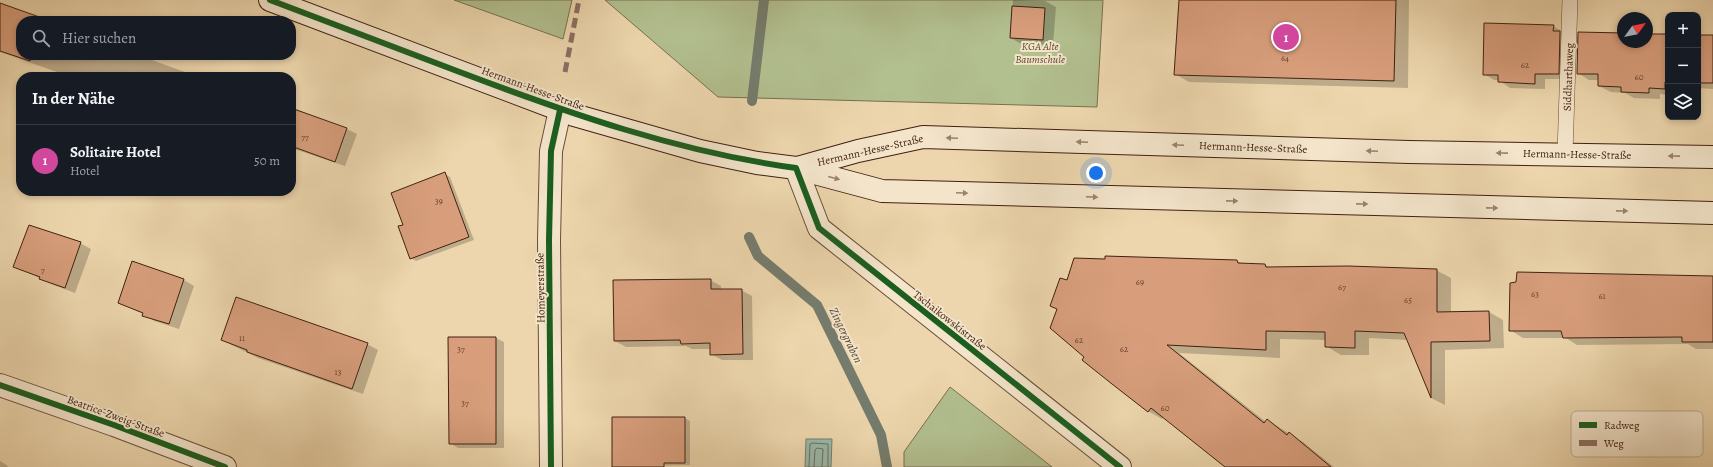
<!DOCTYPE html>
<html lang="de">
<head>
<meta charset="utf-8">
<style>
	:root { --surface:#171b24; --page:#242831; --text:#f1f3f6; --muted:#9ea1a6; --line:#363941; --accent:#c59692 }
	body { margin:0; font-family:Alegreya,serif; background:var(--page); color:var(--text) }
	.controls { position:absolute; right:12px; top:12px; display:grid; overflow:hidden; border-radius:8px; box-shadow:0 2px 6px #0003 }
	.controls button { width:36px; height:36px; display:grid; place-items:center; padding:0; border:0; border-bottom:1px solid var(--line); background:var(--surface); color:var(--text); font:20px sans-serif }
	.compass { position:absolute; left:1617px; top:12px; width:36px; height:36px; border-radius:50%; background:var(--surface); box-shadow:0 2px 6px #0003; rotate:57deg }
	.you { position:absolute; left:1096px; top:173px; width:14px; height:14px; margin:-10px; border:3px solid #fff; border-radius:50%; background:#1a73e8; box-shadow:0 0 0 6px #1a73e833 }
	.badge { display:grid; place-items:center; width:26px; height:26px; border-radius:50%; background:var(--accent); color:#fff; font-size:13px; font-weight:700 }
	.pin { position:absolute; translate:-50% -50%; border:2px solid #fff; box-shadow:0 1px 4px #0006 }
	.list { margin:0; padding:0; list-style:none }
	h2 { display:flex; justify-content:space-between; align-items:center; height:52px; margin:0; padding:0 16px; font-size:17px }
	h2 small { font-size:13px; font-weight:400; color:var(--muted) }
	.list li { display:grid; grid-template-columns:26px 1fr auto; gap:12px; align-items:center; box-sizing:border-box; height:72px; padding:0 16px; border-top:1px solid var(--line) }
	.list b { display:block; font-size:15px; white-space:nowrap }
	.list p { margin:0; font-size:13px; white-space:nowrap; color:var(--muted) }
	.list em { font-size:13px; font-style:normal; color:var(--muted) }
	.icon { flex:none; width:22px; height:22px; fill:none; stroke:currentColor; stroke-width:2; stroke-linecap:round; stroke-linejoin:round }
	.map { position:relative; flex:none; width:1713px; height:467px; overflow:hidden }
	.search { position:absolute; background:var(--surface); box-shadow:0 2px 6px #0003; left:16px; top:16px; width:280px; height:44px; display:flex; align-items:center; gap:10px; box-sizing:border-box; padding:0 14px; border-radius:16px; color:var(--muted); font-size:15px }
	.panel { position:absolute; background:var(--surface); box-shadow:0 2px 6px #0003; left:16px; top:72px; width:280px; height:124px; border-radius:16px }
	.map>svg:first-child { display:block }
	.green { fill:#b2bf8f; stroke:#797050 }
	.water { fill:#99b9ab; stroke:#757c6d }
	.shadow { fill:#0003 }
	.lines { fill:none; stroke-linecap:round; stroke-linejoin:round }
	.shore { stroke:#6c6d5e; stroke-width:1 }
	.stream { stroke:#757c6d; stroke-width:10 }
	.building { fill:#d89e7c; stroke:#402110 }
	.lane-casing { stroke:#6b4e37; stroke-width:16 }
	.street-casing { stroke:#6b4e37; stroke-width:24 }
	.secondary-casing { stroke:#402110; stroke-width:24 }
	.lane { stroke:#f3e4ca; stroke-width:15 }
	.street { stroke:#f3e4ca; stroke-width:22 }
	.secondary { stroke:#f3e4ca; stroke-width:22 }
	.quiet { stroke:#8d6e63; stroke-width:5; stroke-dasharray:10 5; stroke-linecap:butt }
	.cycleway-casing { stroke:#f3e4ca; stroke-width:8 }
	.cycleway { stroke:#1b5e20; stroke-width:6 }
	.oneway { fill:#9a826d }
	.labels { text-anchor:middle; stroke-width:4; stroke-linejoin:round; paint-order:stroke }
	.number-label { font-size:9px; fill:#66402b }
	.park-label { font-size:11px; font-style:italic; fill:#5c4830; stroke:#f3e4ca }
	.street-label { font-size:11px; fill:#402110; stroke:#f3e4ca }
	.water-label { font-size:12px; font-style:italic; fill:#564737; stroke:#f3e4ca }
	.key { fill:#f3e4ca; stroke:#bdaa92; stroke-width:1 }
	.key-label { font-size:11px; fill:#402110 }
</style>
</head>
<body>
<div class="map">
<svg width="1713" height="467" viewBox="0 0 1713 467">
	<rect width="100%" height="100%" fill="#edd6ad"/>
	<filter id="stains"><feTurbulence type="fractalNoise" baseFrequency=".005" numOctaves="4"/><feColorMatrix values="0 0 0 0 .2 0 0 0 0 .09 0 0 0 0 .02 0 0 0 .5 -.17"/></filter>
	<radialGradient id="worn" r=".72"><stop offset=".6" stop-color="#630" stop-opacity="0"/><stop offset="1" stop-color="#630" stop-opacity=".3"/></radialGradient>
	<!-- green -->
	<path class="green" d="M454,0H572L563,39Z
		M605,0H1103L1097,107L718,97Z
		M950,387L1052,467H904V452Z"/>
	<!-- water -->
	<path class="water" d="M806,439H832L831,467H805Z"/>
	<!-- shadow -->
	<path class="shadow" d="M1013,0L1045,1L1056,7L1053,45L1021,44L1011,38Z
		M1180,0H1409L1408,88L1189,82L1175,74Z
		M0,4L48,21H21V55H138L193,75V74L203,77H71L0,52Z
		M1553,26L1564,32L1569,79H1545V89L1510,88L1499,80H1494L1484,74Z
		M1623,34V42H1647V35H1668V95L1660,94V99L1634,98L1625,93L1611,92L1599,86V80H1589L1578,73Z
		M1698,36H1713V89L1698,88Z
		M291,107L347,129L357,134L345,166L291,148Z
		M445,174L450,177L474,240L416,261L411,258L404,225Z
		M80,243L91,249L75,293L51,284L15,266Z
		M1237,261L1243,264L1265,265L1270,268L1436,270L1451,278V313L1489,312L1503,320L1504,348L1445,350V405L1431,398L1408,340L1369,338V355H1341L1326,346V340L1280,339V358L1179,353L1266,422L1267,420L1303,442L1334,467H1228L1164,417L1162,419L1148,411L1085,357L1067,282Z
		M133,262L184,280L194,286L179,329L154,321L144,314L119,303Z
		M1713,277V349H1696L1688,344L1577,345L1566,338H1523L1510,330Z
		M710,280L721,286V290H741L752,296L753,360H722L711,354V349H692L686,346L626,347L615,341Z
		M496,338L504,342V448H458L450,443Z
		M222,340L367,344L378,350L363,394L258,358Z
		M685,418L690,421V465L613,467Z
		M0,461L8,466L7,467H0Z"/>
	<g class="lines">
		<!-- shore -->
		<path class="shore" d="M809,467L810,444L812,443L828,444V467
			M814,467L815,450L817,448L823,449L822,467"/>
		<!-- stream -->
		<path class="stream" d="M752,101L764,0
			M749,237L758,256L817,305L881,435L887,467"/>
	</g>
	<!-- building -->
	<path class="building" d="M1179,0H1396L1394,81L1174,75Z
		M0,3L45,19L44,21H21V55H32L30,61L0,51Z
		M1012,6L1045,8L1043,40L1010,38Z
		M1484,23L1554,25L1553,31H1560L1559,74H1535V84L1498,82V75H1483Z
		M1578,32L1623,33V42H1647V34H1668V82H1665V89L1649,88V93L1621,92V87L1598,86V74H1577Z
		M1698,35H1713V83H1698Z
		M291,108L347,128L335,162L291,146Z
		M445,172L469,237L410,259L398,226L403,225L391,193Z
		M29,225L81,242L65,288L39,279L40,277L13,267Z
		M1105,256L1237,260L1238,263L1265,264L1266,267L1348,266L1437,269V312L1489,311L1490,341L1431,342V398L1404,333L1355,331V348L1325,347V332L1266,331V350L1167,345L1264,423L1267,419L1287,435L1289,432L1331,467H1225L1151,408L1148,412L1112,384L1082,360L1084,357L1050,328L1057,309L1050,306L1060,278L1067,280L1074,258L1105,259Z
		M132,261L184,279L169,324L142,316L143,313L118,303Z
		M1517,272L1713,276V342H1682V337L1563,338L1561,331H1509L1510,283L1516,282Z
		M711,279V289H742L743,354L710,355V343L681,344L680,340L614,341L613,280Z
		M236,297L368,343L352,389L247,352V350L221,340Z
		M448,337H496V444H449Z
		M612,417H685V463H664V467H612Z"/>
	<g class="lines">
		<!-- lane casing -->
		<g class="lane-casing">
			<path id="lane" d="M1565,154L1570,0"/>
		</g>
		<!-- street casing -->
		<g class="street-casing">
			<path id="street" d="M796,168L819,228L1120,467
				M0,385L114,425L225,467
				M551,467L549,240L551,151L560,110"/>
		</g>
		<!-- secondary casing -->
		<g class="secondary-casing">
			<path id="secondary" d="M270,0L574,115L700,151L757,163L796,168L882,191L1713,213
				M797,168L858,151L923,137L1409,152L1713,157"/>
		</g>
		<!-- lane -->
		<use href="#lane" class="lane"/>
		<!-- street -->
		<use href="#street" class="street"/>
		<!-- secondary -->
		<use href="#secondary" class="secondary"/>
		<!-- quiet -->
		<path class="quiet" d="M565,72L579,0"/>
		<!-- cycleway casing -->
		<g class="cycleway-casing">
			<path id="cycleway" d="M270,0C332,24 395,47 457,71C568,113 678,152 796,168L819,228L1120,467
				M0,385L114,425L225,467
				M551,467L549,240L551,151L560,110"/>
		</g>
		<!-- cycleway -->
		<use href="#cycleway" class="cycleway"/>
	</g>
	<!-- one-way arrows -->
	<defs><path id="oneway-solid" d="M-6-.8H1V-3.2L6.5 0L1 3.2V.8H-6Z"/></defs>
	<g class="oneway">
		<use href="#oneway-solid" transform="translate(952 138) rotate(-178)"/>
		<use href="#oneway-solid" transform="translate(1082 142) rotate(-178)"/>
		<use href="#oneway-solid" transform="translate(1178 145) rotate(-178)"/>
		<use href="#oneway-solid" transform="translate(1372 151) rotate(-178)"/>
		<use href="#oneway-solid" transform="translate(1502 153) rotate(-179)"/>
		<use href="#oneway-solid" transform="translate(1674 156) rotate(-179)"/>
		<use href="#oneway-solid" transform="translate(834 178) rotate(15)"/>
		<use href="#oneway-solid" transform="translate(962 193) rotate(2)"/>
		<use href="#oneway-solid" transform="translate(1092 197) rotate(2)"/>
		<use href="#oneway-solid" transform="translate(1232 201) rotate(1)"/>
		<use href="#oneway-solid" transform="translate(1362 204) rotate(1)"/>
		<use href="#oneway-solid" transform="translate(1492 208) rotate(1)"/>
		<use href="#oneway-solid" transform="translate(1622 211) rotate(1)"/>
	</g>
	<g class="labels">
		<!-- number labels -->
		<g class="number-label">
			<text x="1285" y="61">64</text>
			<text x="1525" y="68">62</text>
			<text x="1639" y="80">60</text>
			<text x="305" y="140">77</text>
			<text x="439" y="204">39</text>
			<text x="43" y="273">7</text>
			<text x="1140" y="285">69</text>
			<text x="1342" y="290">67</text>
			<text x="1535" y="297">63</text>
			<text x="1602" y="299">61</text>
			<text x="1408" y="303">65</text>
			<text x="242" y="341">11</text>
			<text x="1079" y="343">62</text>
			<text x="461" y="352">37</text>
			<text x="1124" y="352">62</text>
			<text x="338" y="375">13</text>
			<text x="465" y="406">37</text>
			<text x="1165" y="411">60</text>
		</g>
		<!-- park labels -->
		<g class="park-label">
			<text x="1040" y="50">KGA Alte<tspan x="1040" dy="13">Baumschule</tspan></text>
		</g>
		<!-- street labels -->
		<g class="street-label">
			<text transform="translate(1568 77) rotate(-88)" y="4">Siddharthaweg</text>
			<text transform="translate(533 88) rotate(20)" y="4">Hermann-Hesse-Straße</text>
			<text transform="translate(1253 147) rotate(2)" y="4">Hermann-Hesse-Straße</text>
			<text transform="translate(870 150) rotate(-13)" y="4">Hermann-Hesse-Straße</text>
			<text transform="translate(1577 154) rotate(1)" y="4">Hermann-Hesse-Straße</text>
			<text transform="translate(540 288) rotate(-91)" y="4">Homeyerstraße</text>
			<text transform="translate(950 320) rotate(38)" y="4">Tschaikowskistraße</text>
			<text transform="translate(116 416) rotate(20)" y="4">Beatrice-Zweig-Straße</text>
		</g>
		<!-- water labels -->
		<g class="water-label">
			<text transform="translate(846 335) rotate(64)" y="4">Zingergraben</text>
		</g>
	</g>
	<!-- legend -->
	<rect x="1571" y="411" width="132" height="46" rx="6" class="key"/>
	<rect x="1579" y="422" width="18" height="6" fill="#1b5e20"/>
	<rect x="1579" y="440" width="18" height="6" fill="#8d6e63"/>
	<g class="key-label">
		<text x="1604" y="429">Radweg</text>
		<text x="1604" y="447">Weg</text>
	</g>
	<rect width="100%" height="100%" filter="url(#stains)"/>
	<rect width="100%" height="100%" fill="url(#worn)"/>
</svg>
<div class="controls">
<button>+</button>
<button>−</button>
<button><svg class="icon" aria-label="layers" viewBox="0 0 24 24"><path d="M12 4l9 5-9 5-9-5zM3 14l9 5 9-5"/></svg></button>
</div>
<svg class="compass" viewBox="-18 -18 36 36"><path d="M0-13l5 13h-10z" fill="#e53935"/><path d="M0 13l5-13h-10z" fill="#9ea1a6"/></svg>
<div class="you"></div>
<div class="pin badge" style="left:1286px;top:37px;background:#d1479c">1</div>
<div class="search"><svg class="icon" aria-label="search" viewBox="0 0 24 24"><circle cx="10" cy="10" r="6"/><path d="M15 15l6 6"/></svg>Hier suchen</div>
<section class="panel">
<h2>In der Nähe<small></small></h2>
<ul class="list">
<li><span class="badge" style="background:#d1479c">1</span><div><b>Solitaire Hotel</b><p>Hotel</p></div><em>50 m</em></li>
</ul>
</section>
</div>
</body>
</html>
